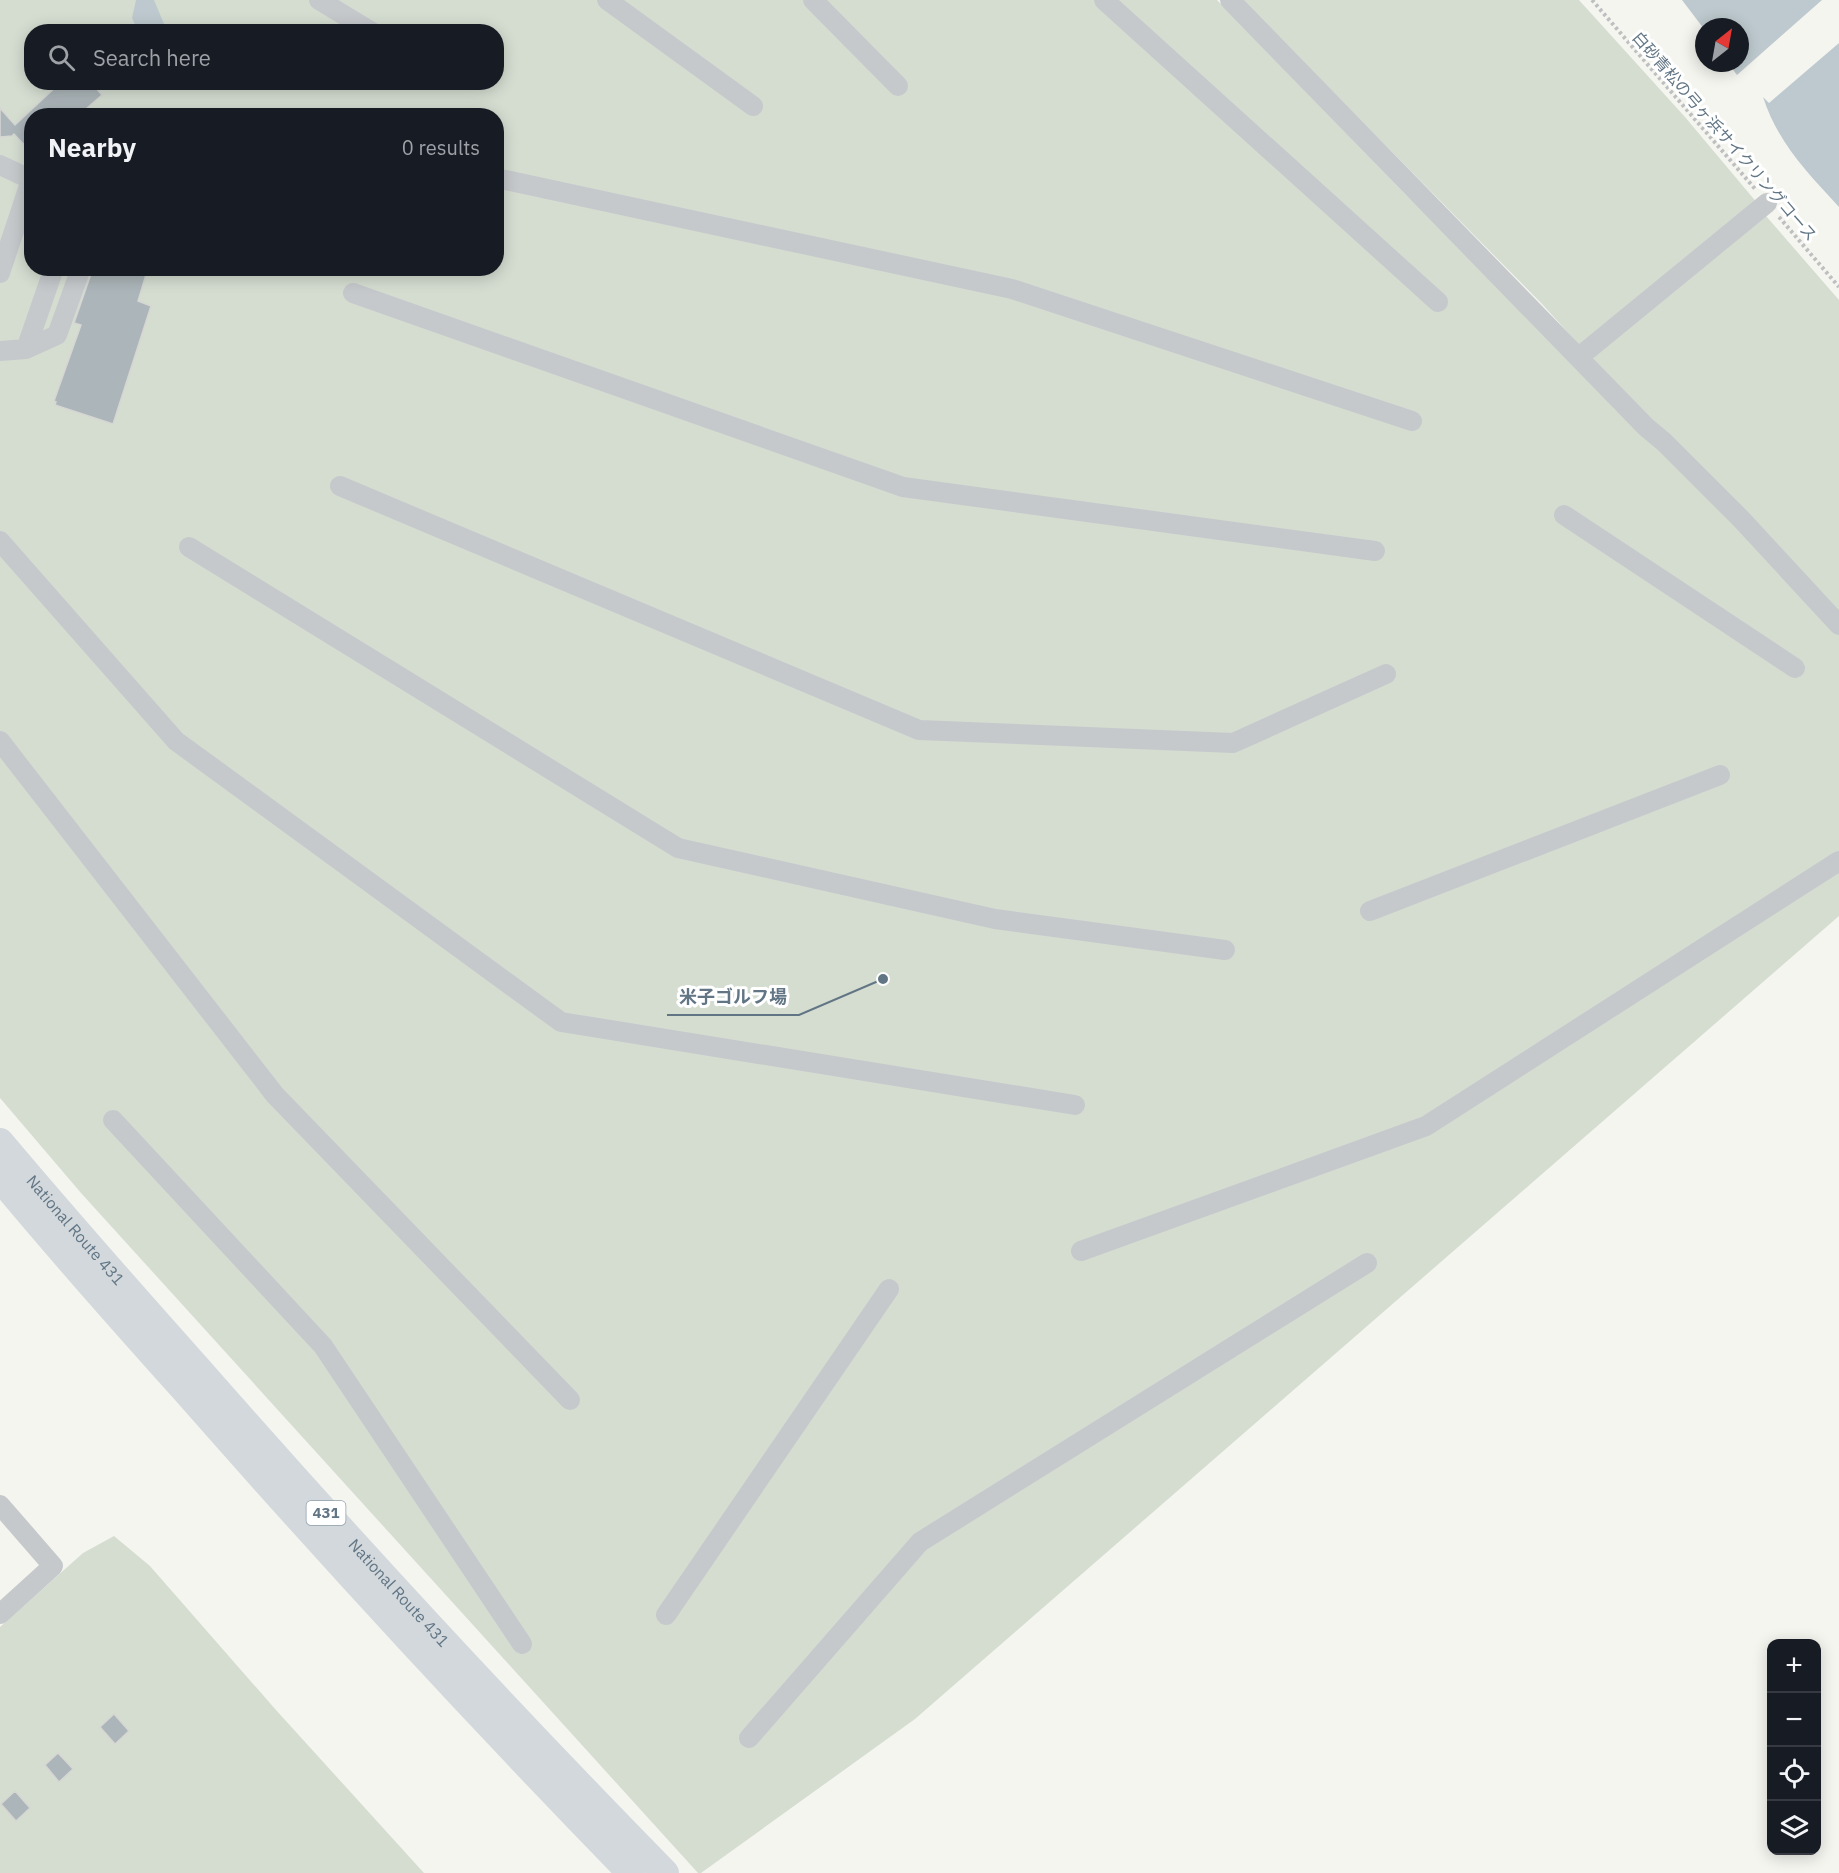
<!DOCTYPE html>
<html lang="en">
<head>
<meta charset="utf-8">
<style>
	:root { --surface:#171b24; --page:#242831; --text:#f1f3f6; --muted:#9ea1a6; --line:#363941 }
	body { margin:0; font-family:"IBM Plex Sans","Noto Sans JP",sans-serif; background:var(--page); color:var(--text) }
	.controls { position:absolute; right:18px; bottom:18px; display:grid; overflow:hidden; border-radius:12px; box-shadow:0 3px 15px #0003 }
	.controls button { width:54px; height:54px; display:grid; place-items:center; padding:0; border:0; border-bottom:2px solid var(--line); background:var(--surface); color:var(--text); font:30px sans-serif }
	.compass { position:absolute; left:1695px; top:18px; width:54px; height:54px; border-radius:50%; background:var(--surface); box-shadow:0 3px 15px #0003; rotate:31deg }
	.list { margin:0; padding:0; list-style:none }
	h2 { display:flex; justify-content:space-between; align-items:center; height:78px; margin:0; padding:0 24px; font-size:26px }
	h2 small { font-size:20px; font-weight:400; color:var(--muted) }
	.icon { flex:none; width:33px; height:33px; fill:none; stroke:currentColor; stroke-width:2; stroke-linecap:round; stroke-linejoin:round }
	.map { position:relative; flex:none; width:1839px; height:1873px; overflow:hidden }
	.search { position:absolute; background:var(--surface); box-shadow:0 3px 15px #0003; left:24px; top:24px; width:480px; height:66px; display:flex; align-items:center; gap:15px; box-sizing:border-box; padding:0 21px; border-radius:24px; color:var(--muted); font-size:22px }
	.panel { position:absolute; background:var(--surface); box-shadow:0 3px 15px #0003; left:24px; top:108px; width:480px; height:168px; border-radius:24px }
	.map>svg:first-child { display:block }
	.green { fill:#d5ddd1; fill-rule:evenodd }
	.water { fill:#bdc9ce }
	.building { fill:#acb5b9; stroke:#d6d6d3; stroke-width:1.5 }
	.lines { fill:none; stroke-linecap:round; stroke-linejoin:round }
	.path { stroke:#bdbfc1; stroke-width:4; stroke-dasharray:3 3; stroke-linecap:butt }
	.minor { stroke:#c6c9cc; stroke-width:20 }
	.highway { stroke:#d2d8dc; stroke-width:28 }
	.labels { text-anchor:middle; stroke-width:6; stroke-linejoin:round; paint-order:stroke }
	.shield { fill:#fff; stroke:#909ea9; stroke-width:1.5 }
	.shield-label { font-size:15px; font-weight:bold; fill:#617584 }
	.street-label { font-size:16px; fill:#617584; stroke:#fff }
	.leader { fill:none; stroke:#617584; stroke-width:2 }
	.callout-dot { fill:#617584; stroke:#fff; stroke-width:2 }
	.callout-label { font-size:18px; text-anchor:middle; font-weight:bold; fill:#617584; stroke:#fff; stroke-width:6; stroke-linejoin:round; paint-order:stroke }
</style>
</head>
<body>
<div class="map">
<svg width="1839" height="1873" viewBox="0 0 1839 1873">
	<rect width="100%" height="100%" fill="#f5f5f0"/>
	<!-- green -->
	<path class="green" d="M0,0H1217L1405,194L1839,623V916L915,1719L701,1873H698L81,1193L0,1098ZM32,32H496V82H32ZM32,116H496V268H32Z
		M1242,0H1579L1685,117L1758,204L1580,346L1543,305Z
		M1766,216L1839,300V614L1593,361L1594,355Z
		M114,1536L150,1566L276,1710L424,1873H0V1627L83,1553Z"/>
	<!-- water -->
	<path class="water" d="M136,0H154L167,31H138L132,18Z
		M1682,0H1822L1737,75L1728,63H1740V27H1704V29Z
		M1839,43V207C1807,172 1778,143 1763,97L1769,103Z"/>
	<!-- building -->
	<path class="building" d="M61,82H91L102,95L78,116H32V153L14,134L12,136L0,137V108L15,125Z
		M93,268H148L138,301L151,306L113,424L55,405L56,402L54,401L81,325L74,323Z
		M114,1714L129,1731L115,1744L100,1727Z
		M58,1753L73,1769L59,1782L45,1765Z
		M15,1791L30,1808L16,1821L1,1804Z"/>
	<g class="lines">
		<!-- path -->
		<path class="path" d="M1592,0L1756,190
			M1779,217L1839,287"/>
		<!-- minor -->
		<path class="minor" d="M319,0L372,32
			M607,0L753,106
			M813,0L898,86
			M1104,0L1438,302
			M1230,0L1646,427L1664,442L1742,520L1839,625
			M0,165L32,180
			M496,178L1012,289L1412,421
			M0,273L31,180
			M353,293L903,487L1375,551
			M26,349L54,268
			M0,351L26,349L57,335L81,268
			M1579,357L1767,203
			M340,486L919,730L1233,743L1386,674
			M1564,515L1795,668
			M0,541L176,741L561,1022L1075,1105
			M189,547L678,848L995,919L1225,950
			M0,741L275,1095L570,1400
			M1370,911L1720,775
			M113,1120L323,1346L522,1644
			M1081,1251L1426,1126L1839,861
			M0,1505L53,1566L0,1614
			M666,1615L889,1289
			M749,1738L920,1542L1367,1263"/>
		<!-- highway -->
		<g class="highway">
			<path id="s1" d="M0,1142C65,1219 132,1295 199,1370C350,1542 505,1710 665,1873"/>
			<path d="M0,1178C59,1249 121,1319 183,1388C328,1553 477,1715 631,1873"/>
		</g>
	</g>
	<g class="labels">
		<!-- shield labels -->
		<rect class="shield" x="306.5" y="1501" width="39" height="24" rx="4.5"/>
		<g class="shield-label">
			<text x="326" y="1518">431</text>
		</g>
		<!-- street labels -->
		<g class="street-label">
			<text transform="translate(1725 136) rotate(49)" y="6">白砂青松の弓ヶ浜サイクリングコース</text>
			<text dy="6" stroke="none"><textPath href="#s1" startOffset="116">National Route 431</textPath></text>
			<text dy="6" stroke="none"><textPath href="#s1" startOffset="602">National Route 431</textPath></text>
		</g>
	</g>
	<!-- callouts -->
	<path class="leader" d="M883 979L799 1015H667"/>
	<circle class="callout-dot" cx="883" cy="979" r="6"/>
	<g class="callout-label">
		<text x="733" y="1003">米子ゴルフ場</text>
	</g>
</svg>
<div class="controls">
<button>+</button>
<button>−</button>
<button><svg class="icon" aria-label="locate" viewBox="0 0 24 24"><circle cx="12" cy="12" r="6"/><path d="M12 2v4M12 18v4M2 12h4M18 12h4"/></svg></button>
<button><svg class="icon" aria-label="layers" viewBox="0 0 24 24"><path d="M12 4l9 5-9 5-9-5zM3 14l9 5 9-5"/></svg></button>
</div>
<svg class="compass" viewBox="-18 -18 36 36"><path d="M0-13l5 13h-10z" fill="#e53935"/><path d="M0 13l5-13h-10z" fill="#9ea1a6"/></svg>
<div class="search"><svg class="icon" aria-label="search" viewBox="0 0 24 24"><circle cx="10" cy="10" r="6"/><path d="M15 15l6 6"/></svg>Search here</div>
<section class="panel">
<h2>Nearby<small>0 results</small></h2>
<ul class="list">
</ul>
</section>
</div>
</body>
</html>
